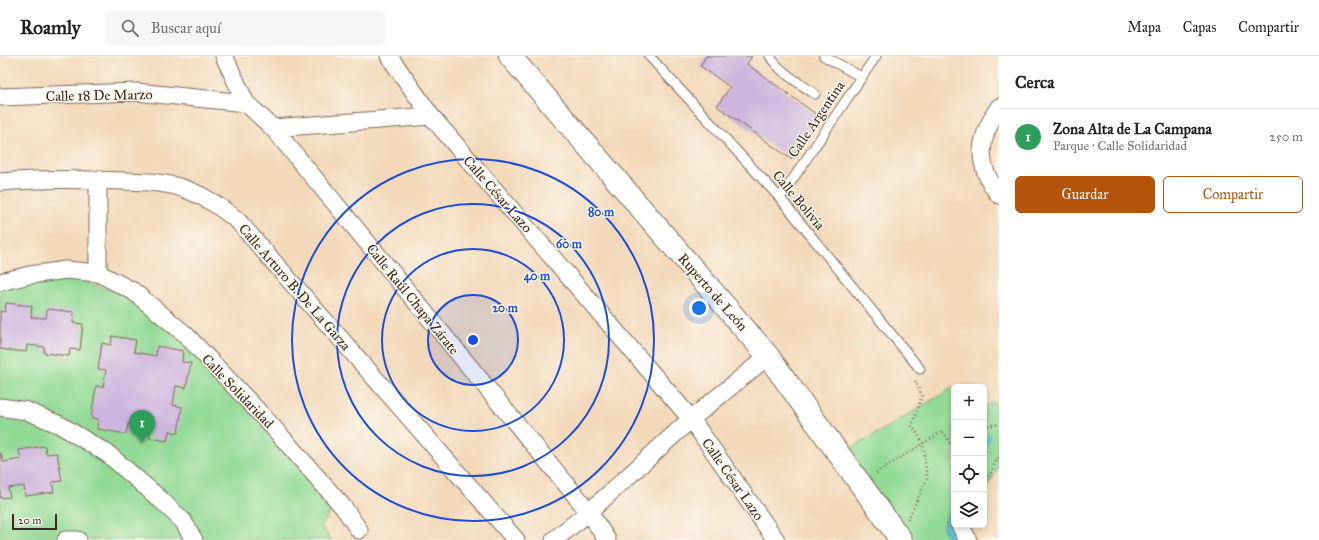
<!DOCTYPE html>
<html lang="es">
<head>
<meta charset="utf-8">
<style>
	:root { --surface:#fff; --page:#f6f6f6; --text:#202124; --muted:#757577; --line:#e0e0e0; --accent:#b45309 }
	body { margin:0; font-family:"IM FELL Great Primer",serif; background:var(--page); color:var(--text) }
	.controls { position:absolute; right:12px; bottom:12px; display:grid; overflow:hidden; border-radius:6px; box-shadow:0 2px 6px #0003 }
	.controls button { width:36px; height:36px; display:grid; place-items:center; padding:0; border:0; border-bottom:1px solid var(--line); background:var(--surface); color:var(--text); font:20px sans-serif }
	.scale { position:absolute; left:12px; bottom:10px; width:45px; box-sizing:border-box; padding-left:4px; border:2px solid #3b2a1e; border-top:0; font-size:11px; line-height:14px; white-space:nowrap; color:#3b2a1e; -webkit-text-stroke:3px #fbf7ec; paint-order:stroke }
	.you { position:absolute; left:699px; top:252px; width:14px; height:14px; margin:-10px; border:3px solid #fff; border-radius:50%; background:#1a73e8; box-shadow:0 0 0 6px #1a73e833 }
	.badge { display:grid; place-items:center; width:26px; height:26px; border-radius:50%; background:var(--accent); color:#fff; font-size:13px; font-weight:700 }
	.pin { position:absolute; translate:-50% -33px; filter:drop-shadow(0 1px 2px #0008) }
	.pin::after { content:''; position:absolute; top:21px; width:14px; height:12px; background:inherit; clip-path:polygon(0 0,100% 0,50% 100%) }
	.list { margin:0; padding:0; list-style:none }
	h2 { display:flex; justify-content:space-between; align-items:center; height:52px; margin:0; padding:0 16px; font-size:17px }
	h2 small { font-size:13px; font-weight:400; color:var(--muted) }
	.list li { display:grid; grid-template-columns:26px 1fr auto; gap:12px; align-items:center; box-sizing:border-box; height:56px; padding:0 16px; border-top:1px solid var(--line) }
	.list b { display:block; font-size:15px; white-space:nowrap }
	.list p { margin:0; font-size:13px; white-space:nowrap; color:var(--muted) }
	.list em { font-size:13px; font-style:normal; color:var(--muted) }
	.actions { display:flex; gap:8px; padding:12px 16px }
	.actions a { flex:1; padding:9px 0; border:1px solid var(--accent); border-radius:6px; text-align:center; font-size:14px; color:var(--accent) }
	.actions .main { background:var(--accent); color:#fff }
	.icon { flex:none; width:22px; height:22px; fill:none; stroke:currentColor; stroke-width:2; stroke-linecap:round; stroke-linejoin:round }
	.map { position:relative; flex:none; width:999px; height:484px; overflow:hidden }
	header { display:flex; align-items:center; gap:24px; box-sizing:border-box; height:56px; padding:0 20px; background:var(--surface); border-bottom:1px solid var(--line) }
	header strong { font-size:19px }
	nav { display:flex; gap:22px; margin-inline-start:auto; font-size:14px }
	.search { width:280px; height:36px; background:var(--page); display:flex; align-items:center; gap:10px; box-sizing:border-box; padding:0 14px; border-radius:6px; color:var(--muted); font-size:15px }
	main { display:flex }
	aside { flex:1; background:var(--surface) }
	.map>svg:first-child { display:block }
	.green { fill:#92da95; stroke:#66825a }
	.water { fill:#5dc5d9; stroke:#4c787c }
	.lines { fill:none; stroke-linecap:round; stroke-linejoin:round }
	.stream { stroke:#5dc5d9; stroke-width:4.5 }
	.building { fill:#ceb6de }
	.service-casing { stroke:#7b6755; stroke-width:11 }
	.minor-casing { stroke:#7b6755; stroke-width:19 }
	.tertiary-casing { stroke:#7b6755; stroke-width:24 }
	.path { stroke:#7b6755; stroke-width:2.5; stroke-dasharray:1 3; stroke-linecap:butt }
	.service { stroke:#fff; stroke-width:9 }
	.minor { stroke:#fff; stroke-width:17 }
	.tertiary { stroke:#fff; stroke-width:22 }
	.ring { fill:none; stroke:#1d4ed8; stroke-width:2 }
	.labels { text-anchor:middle; stroke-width:3; stroke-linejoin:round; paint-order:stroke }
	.street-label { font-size:14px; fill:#3b2a1e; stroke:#fbf7ec }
	.centre { fill:#1d4ed8; stroke:#fbf7ec; stroke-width:2 }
	.ring-label { font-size:12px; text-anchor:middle; font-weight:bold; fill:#1d4ed8; stroke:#fbf7ec; stroke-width:3; stroke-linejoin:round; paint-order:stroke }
</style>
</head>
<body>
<header>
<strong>Roamly</strong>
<div class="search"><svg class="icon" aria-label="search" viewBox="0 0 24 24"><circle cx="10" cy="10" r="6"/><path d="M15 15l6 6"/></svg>Buscar aquí</div>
<nav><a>Mapa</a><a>Capas</a><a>Compartir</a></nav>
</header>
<main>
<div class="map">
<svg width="999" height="484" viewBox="0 0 999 484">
	<rect width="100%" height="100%" fill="#fbf7ec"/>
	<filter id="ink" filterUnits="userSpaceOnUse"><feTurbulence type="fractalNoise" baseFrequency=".025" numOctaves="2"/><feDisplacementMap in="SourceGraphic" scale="8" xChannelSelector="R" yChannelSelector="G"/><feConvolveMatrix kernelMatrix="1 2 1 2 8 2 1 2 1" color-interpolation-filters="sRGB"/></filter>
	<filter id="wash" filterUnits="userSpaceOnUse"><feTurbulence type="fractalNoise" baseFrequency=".012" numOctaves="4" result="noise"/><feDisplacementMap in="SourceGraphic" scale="16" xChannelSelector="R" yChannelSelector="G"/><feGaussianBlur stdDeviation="0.9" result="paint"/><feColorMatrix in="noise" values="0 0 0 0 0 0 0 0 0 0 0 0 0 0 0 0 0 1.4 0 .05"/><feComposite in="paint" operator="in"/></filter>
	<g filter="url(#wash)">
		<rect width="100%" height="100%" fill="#f3d9ba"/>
		<!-- green -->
		<path class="green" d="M68,220L136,243L230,330L338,445L321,470L332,484H0V226Z
			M952,332L954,335V469L962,484H911L847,395Z
			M993,346L999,350V409L989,429L984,435V351Z"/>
		<!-- water -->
		<path class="water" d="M954,442V469L962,484H948L943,471Z"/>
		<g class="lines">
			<!-- stream -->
			<path class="stream" d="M984,391L989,381"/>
		</g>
		<g id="blocks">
			<!-- building -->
			<path class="building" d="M706,0H752L747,8L820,61L791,103L717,50L730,31L700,10Z
				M6,247L32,250L31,261L46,262L47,253L74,256L73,267L83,268L80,294L70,293L69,300L44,297V291L27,289L26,296L0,293V255L5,256Z
				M112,280L136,284L134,296L156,300L157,290L183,295L182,306L191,307L186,332L176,330L173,349L182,351L178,377L169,375L167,385L149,382L151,372L128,368L126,378L97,373L98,363L91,362L96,330L103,331L106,314L98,313L102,287L111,289Z
				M45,390L46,398L57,397L62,425L52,426L54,436L25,440L24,430L8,432L10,441L0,442V397H1L3,406L21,403L19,394Z"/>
		</g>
	</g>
	<g filter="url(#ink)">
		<use href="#blocks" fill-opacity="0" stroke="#7b6755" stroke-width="1"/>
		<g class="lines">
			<!-- service casing -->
			<g class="service-casing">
				<path id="service" d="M649,0L780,142L920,313
					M770,0C778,15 801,28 815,38
					M824,0L861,21
					M780,142L876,0"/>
			</g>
			<!-- minor casing -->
			<g class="minor-casing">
				<path id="minor" d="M224,0L246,47L273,72L589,456L607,484
					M389,0L431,60L691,363L776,484
					M0,41L136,36L246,47
					M999,51C978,83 975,108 999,139
					M273,72L431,60
					M0,126C42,122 83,123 125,125C145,126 166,126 185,133C205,140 220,151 237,164L516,484
					M98,217V123
					M0,226L30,219L66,214L98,217L133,235L185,278L272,370L344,452L359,474
					M0,351L27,355L60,369L108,398L161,444L183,465L194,484
					M960,469L968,484
					M66,484H78
					M554,484L589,456L691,363L768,300"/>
			</g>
			<!-- tertiary casing -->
			<g class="tertiary-casing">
				<path id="tertiary" d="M510,0L768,300L901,484"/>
			</g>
			<!-- path -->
			<path class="path" d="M984,370L999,368
				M876,417L943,375L951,389L954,387
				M984,427L991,416L999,400
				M908,463L927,423L923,387L912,370L922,339L914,323"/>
			<!-- service -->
			<use href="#service" class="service"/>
			<!-- minor -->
			<use href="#minor" class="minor"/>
			<!-- tertiary -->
			<use href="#tertiary" class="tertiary"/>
		</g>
	</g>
	<!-- distance rings -->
	<circle cx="473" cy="284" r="45" fill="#1d4ed8" fill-opacity=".12"/>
	<g class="ring">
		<circle cx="473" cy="284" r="45"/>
		<circle cx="473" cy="284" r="91"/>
		<circle cx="473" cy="284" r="136"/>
		<circle cx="473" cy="284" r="181"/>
	</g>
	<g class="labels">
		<!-- street labels -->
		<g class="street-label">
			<text transform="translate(99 39) rotate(-1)" y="5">Calle 18 De Marzo</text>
			<text transform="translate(816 63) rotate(-56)" y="5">Calle Argentina</text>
			<text transform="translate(498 138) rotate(49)" y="5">Calle César Lazo</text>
			<text transform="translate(799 144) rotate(50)" y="5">Calle Bolivia</text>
			<text transform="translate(295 231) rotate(49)" y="5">Calle Arturo B. De La Garza</text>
			<text transform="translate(713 236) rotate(49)" y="5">Ruperto de León</text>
			<text transform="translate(413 243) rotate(51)" y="5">Calle Raúl Chapa Zárate</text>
			<text transform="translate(238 335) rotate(46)" y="5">Calle Solidaridad</text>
			<text transform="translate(733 423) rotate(55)" y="5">Calle César Lazo</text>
		</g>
	</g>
	<circle cx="473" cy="284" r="6" class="centre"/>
	<g class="ring-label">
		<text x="601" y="160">80 m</text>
		<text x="569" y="192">60 m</text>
		<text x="537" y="224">40 m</text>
		<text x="505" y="256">20 m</text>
	</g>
</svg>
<div class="controls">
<button>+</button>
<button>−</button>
<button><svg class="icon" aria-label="locate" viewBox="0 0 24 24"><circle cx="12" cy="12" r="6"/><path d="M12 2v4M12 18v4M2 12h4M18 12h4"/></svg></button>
<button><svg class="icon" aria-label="layers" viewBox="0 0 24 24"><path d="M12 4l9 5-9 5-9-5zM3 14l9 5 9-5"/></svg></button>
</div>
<div class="scale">20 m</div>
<div class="you"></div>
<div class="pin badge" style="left:142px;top:387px;background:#2e9e5b">1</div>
</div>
<aside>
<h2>Cerca<small></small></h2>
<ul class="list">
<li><span class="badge" style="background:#2e9e5b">1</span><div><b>Zona Alta de La Campana</b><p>Parque · Calle Solidaridad</p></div><em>250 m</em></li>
</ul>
<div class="actions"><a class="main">Guardar</a><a>Compartir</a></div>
</aside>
</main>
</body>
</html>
